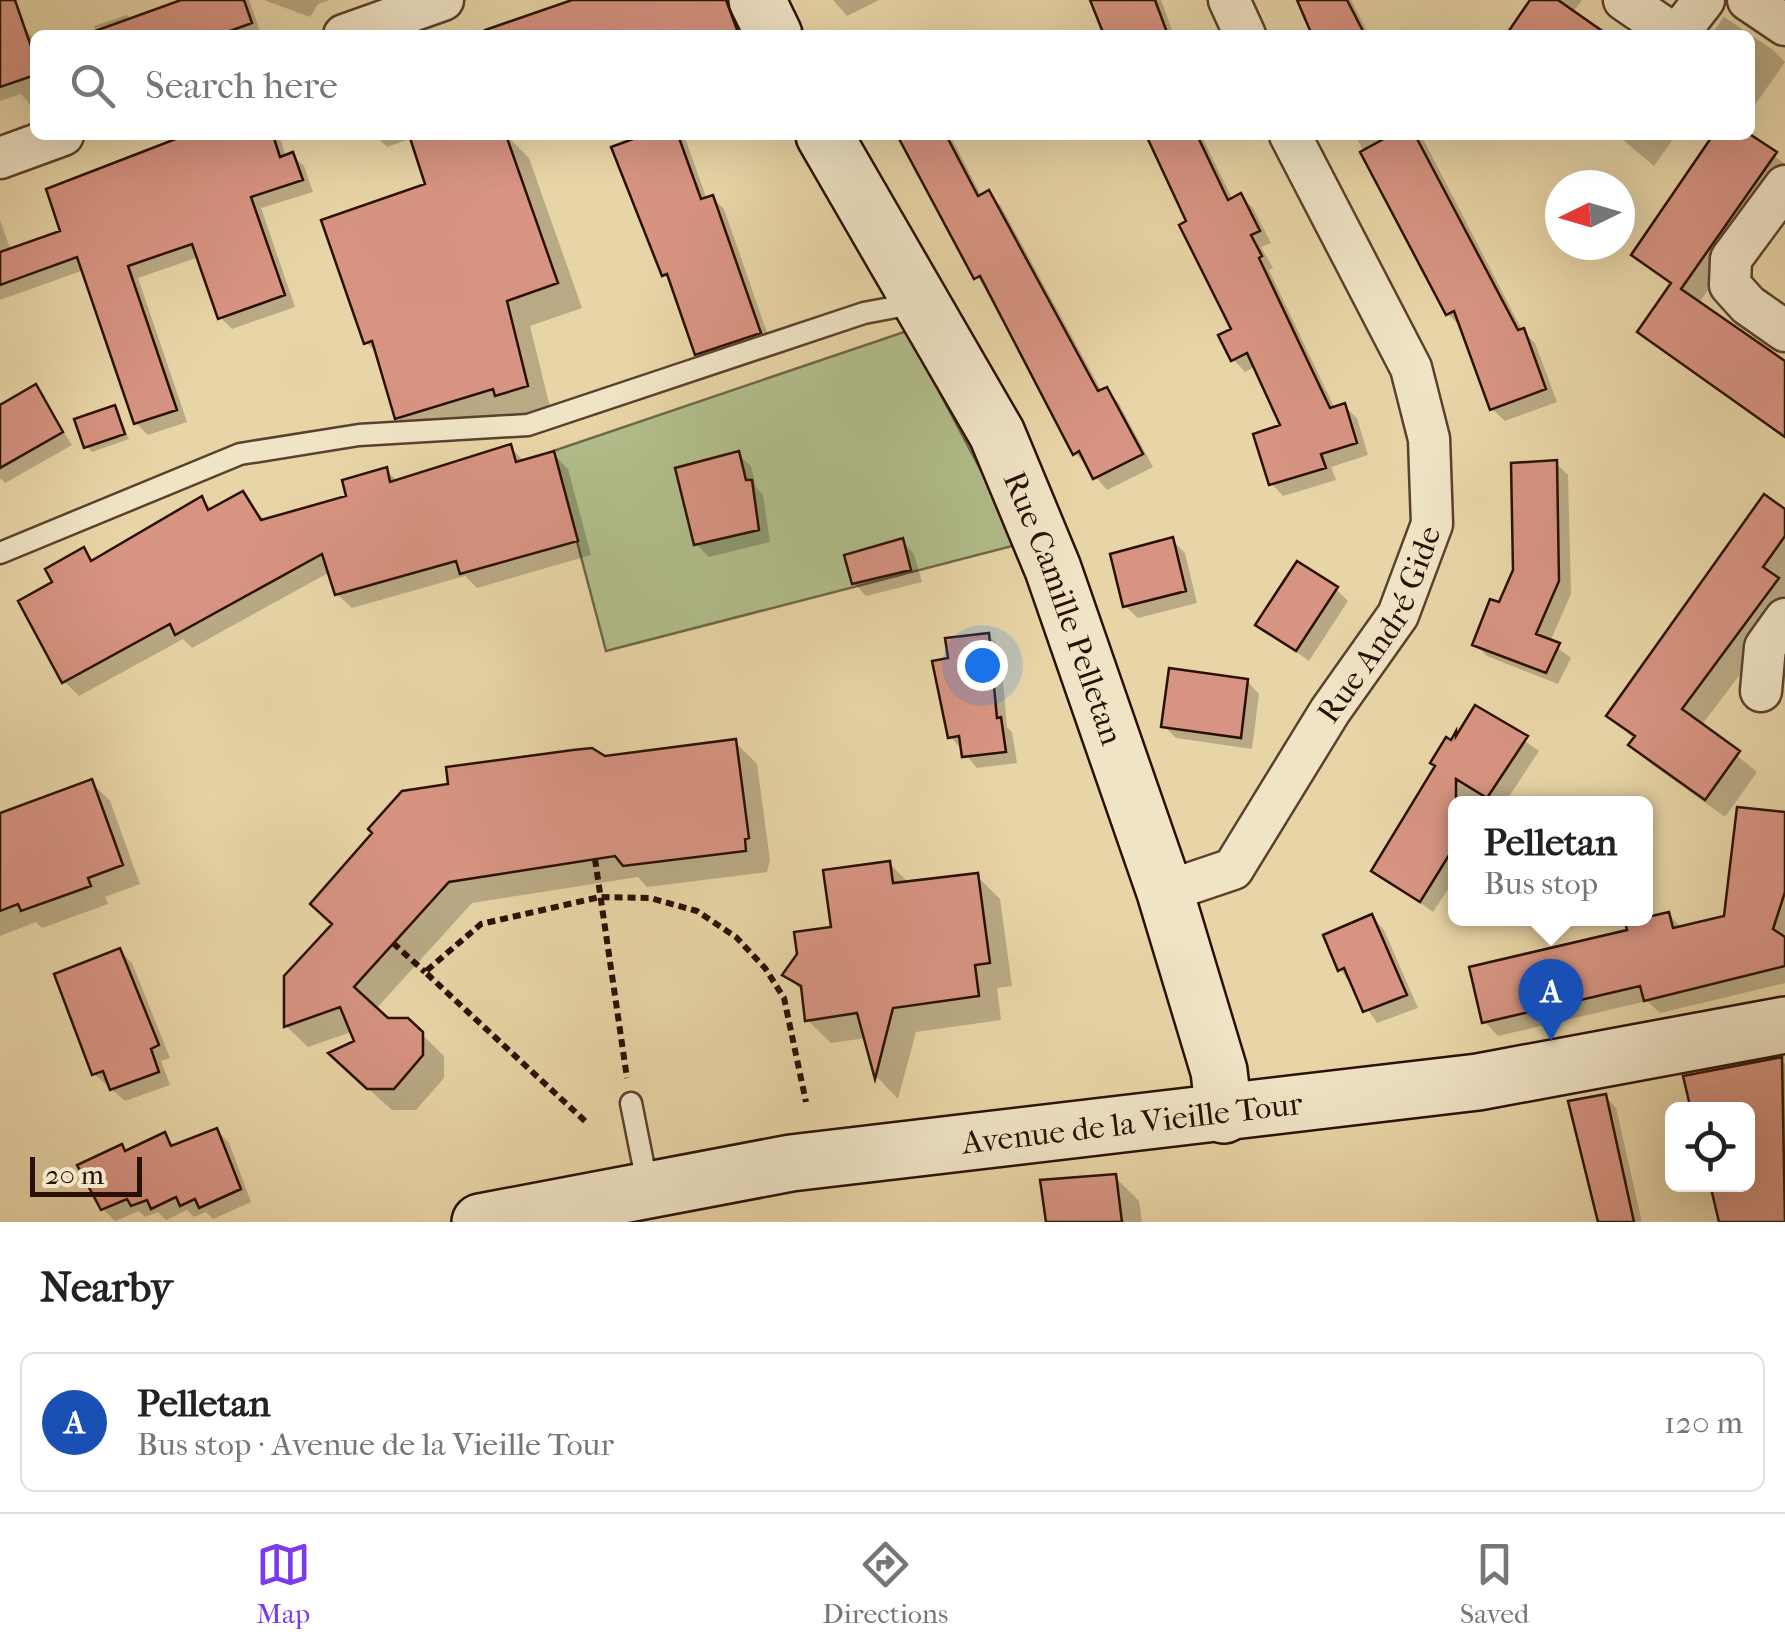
<!DOCTYPE html>
<html lang="en">
<head>
<meta charset="utf-8">
<style>
	:root { --surface:#fff; --page:#f2f2f2; --text:#222; --muted:#767676; --line:#e0e0e0; --accent:#7c3aed }
	body { margin:0; font-family:"IM FELL French Canon",serif; background:var(--page); color:var(--text) }
	.controls { position:absolute; right:30px; bottom:30px; display:grid; overflow:hidden; border-radius:15px; box-shadow:0 10px 40px #0002 }
	.controls button { width:90px; height:90px; display:grid; place-items:center; padding:0; border:0; border-bottom:2px solid var(--line); background:var(--surface); color:var(--text); font:50px sans-serif }
	.compass { position:absolute; left:1545px; top:170px; width:90px; height:90px; border-radius:50%; background:var(--surface); box-shadow:0 10px 40px #0002; rotate:265deg }
	.scale { position:absolute; left:30px; bottom:25px; width:112px; box-sizing:border-box; padding-left:10px; border:5px solid #2a1004; border-top:0; font-size:28px; line-height:35px; white-space:nowrap; color:#2a1004; -webkit-text-stroke:8px #f0e4c6; paint-order:stroke }
	.you { position:absolute; left:982px; top:665px; width:35px; height:35px; margin:-25px; border:8px solid #fff; border-radius:50%; background:#1a73e8; box-shadow:0 0 0 15px #1a73e833 }
	.badge { display:grid; place-items:center; width:65px; height:65px; border-radius:50%; background:var(--accent); color:#fff; font-size:32px; font-weight:700 }
	.pin { position:absolute; translate:-50% -82px; filter:drop-shadow(0 2px 5px #0008) }
	.pin::after { content:''; position:absolute; top:52px; width:35px; height:30px; background:inherit; clip-path:polygon(0 0,100% 0,50% 100%) }
	.popup { position:absolute; left:1448px; top:796px; width:205px; height:130px; box-sizing:border-box; display:grid; place-content:center; border-radius:15px; background:var(--surface); filter:drop-shadow(0 2px 8px #0005); font-size:32px; white-space:nowrap; color:var(--muted) }
	.popup b { font-size:38px; color:var(--text) }
	.popup::after { content:''; position:absolute; left:50%; top:100%; margin-left:-20px; border:20px solid transparent; border-top-color:var(--surface) }
	.list { margin:0; padding:0; list-style:none }
	h2 { display:flex; justify-content:space-between; align-items:center; height:130px; margin:0; padding:0 40px; font-size:42px }
	h2 small { font-size:32px; font-weight:400; color:var(--muted) }
	.list li { display:grid; grid-template-columns:65px 1fr auto; gap:30px; align-items:center; box-sizing:border-box; height:140px; margin:0 20px 20px; padding:0 20px; border:2px solid var(--line); border-radius:15px }
	.list b { display:block; font-size:38px; white-space:nowrap }
	.list p { margin:0; font-size:32px; white-space:nowrap; color:var(--muted) }
	.list em { font-size:32px; font-style:normal; color:var(--muted) }
	.icon { flex:none; width:55px; height:55px; fill:none; stroke:currentColor; stroke-width:2; stroke-linecap:round; stroke-linejoin:round }
	.map { position:relative; flex:none; width:1785px; height:1222px; overflow:hidden }
	.search { position:absolute; background:var(--surface); box-shadow:0 10px 40px #0002; left:30px; right:30px; top:30px; height:110px; display:flex; align-items:center; gap:25px; box-sizing:border-box; padding:0 35px; border-radius:15px; color:var(--muted); font-size:38px }
	.sheet { height:290px; background:var(--surface) }
	nav { display:flex; justify-content:space-around; align-items:center; box-sizing:border-box; height:140px; border-top:2px solid var(--line); background:var(--surface); font-size:28px; color:var(--muted) }
	nav a { display:grid; justify-items:center; gap:5px }
	nav .on { color:var(--accent) }
	.map>svg:first-child { display:block }
	.green { fill:#b1be8b; stroke:#6e6748; stroke-width:2.5 }
	.shadow { fill:#0003 }
	.building { fill:#d79482; stroke:#2a1004; stroke-width:2.5 }
	.lines { fill:none; stroke-linecap:round; stroke-linejoin:round }
	.lane-casing { stroke:#5a412d; stroke-width:25 }
	.street-casing { stroke:#5a412d; stroke-width:45 }
	.secondary-casing { stroke:#2a1004; stroke-width:60 }
	.path { stroke:#2a1004; stroke-width:6; stroke-dasharray:8 5; stroke-linecap:butt }
	.lane { stroke:#f0e4c6; stroke-width:20 }
	.street { stroke:#f0e4c6; stroke-width:40 }
	.secondary { stroke:#f0e4c6; stroke-width:55 }
	.labels { text-anchor:middle; stroke-width:10; stroke-linejoin:round; paint-order:stroke }
	.street-label { font-size:32px; fill:#2a1004; stroke:#f0e4c6 }
</style>
</head>
<body>
<div class="map">
<svg width="1785" height="1222" viewBox="0 0 1785 1222">
	<rect width="100%" height="100%" fill="#e8d5a7"/>
	<filter id="stains"><feTurbulence type="fractalNoise" baseFrequency=".002" numOctaves="4"/><feColorMatrix values="0 0 0 0 .2 0 0 0 0 .09 0 0 0 0 .02 0 0 0 .5 -.17"/></filter>
	<radialGradient id="worn" r=".72"><stop offset=".6" stop-color="#630" stop-opacity="0"/><stop offset="1" stop-color="#630" stop-opacity=".3"/></radialGradient>
	<!-- green -->
	<path class="green" d="M907,331L1020,544L606,651L553,451Z"/>
	<!-- shadow -->
	<path class="shadow" d="M189,0H249L261,34L90,35L97,32L94,26L127,15L133,20Z
		M264,0H330L318,4L310,17Z
		M579,0H732L746,35H482Z
		M833,0H879L847,16Z
		M1113,0H1161L1174,35H1106Z
		M1300,0H1351L1369,35H1315Z
		M1533,0H1582L1572,13L1604,35H1509Z
		M1724,17L1773,50L1785,62L1750,112V35H1711Z
		M21,22L35,42L32,107L21,94L0,101V29Z
		M197,135H279L286,157L292,155L304,166L313,192L261,208L295,307L232,329L220,317L199,257L138,278L187,422L148,435L136,423L84,270L0,300V220L11,251L63,233Z
		M375,135H421L387,147Z
		M498,135H506L529,158L582,308L530,326L551,411L522,420L516,414L422,442L397,417L379,355L366,342L428,185Z
		M629,135H684L707,200L712,198L724,209L771,344L709,365L697,353L673,283L664,274Z
		M900,135H950L982,197L988,193L1001,206L1102,392L1106,390L1118,402L1153,467L1107,490L1075,453Z
		M1148,135H1201L1233,200L1241,196L1253,208L1271,243L1261,247L1273,268L1269,270L1335,409L1344,406L1357,418L1368,455L1331,467L1336,480L1283,496L1271,483L1283,426L1256,366L1245,372L1233,359L1234,330Z
		M1355,135H1421L1522,330L1535,343L1557,402L1505,421L1492,409L1460,326L1448,314Z
		M1617,135H1676L1654,166Z
		M1716,135H1747L1785,164V180L1698,304L1785,364V439L1640,332L1672,286L1634,254Z
		M35,387L72,445L5,483L0,478V407Z
		M115,408L129,439L92,452L87,446Z
		M510,447L525,462L553,454L568,469L591,555L477,588L465,576L352,608L337,594L330,572L192,648L183,639L79,696L64,681L56,583L84,550L95,562L202,499L213,510L243,494L265,521L349,498L386,470L398,482Z
		M738,454L751,466L756,487L763,495L770,542L709,557L696,544Z
		M1556,463L1568,475L1571,594L1550,642L1571,658L1558,684L1487,656L1475,644L1501,605Z
		M1785,512V625L1773,631L1701,726L1757,772L1725,817L1650,763L1631,745L1635,740L1610,716Z
		M1172,540L1185,553L1197,603L1138,618L1125,606Z
		M902,541L914,554L922,582L866,596L854,583Z
		M1336,589L1348,601L1309,661L1258,625Z
		M988,635L1000,647L1007,727L1012,732L1017,763L977,768L950,736L934,663L951,660Z
		M1247,681L1259,694L1252,749L1176,738L1164,726Z
		M1476,708L1539,751L1504,804H1456V877L1433,912L1374,870Z
		M735,742L757,764L770,860L767,872L647,887L638,877L472,903L375,1010L387,1021L407,1020L444,1056V1078L416,1110H392L353,1075L358,1042L351,1032L308,1047L286,1026V977L605,759Z
		M91,782L110,801L140,884L105,897L108,904L42,928L36,922L0,936V816Z
		M1785,815V946L1766,955L1785,967V983L1660,1013L1647,1001L1498,1036L1485,1022L1630,932L1668,914L1683,929L1726,918Z
		M889,863L910,884L977,876L1000,899L1012,986L997,988L1001,1020L916,1032L898,1099L877,1077L866,1038L831,1043L807,1020L804,993L785,974L834,929Z
		M1372,917L1384,930L1418,1008L1377,1023L1340,969Z
		M120,951L132,963L170,1058L161,1061L170,1085L125,1101L94,1074Z
		M1781,1060L1785,1064V1222H1721L1748,1184V1110Z
		M1605,1096L1616,1108L1642,1222H1600Z
		M217,1130L229,1143L251,1202L213,1219L206,1212L194,1217L187,1210L166,1220L158,1212L145,1217L139,1211L115,1221L103,1209L122,1147L127,1153L164,1135L176,1147Z
		M1115,1177L1139,1201L1142,1222H1049Z"/>
	<!-- building -->
	<path class="building" d="M0,0H15L35,58V75L0,87Z
		M181,0H244L252,23L219,35H96L95,31Z
		M572,0H726L739,35H486L485,30Z
		M1090,0H1155L1168,35H1104Z
		M1297,0H1347L1365,35H1312Z
		M1530,0H1558L1608,35H1506Z
		M186,135H273L280,157L293,152L303,180L251,197L285,295L218,319L192,244L128,266L177,410L134,424L77,257L0,285V252L60,231L46,189Z
		M409,135H506L558,283L507,301L528,386L495,396L493,389L395,419L372,341L364,344L321,220L425,184Z
		M644,135H678L701,199L713,195L761,333L695,355L667,274L662,276L611,147Z
		M897,135H946L978,196L989,190L1098,391L1107,387L1143,454L1093,479L1079,451L1073,455L980,276L974,279Z
		M1146,135H1197L1228,200L1241,193L1260,231L1251,235L1262,256L1259,258L1330,408L1345,403L1357,443L1321,454L1326,468L1269,485L1253,434L1280,425L1247,353L1231,361L1218,335L1231,329L1179,225L1186,221Z
		M1391,135H1415L1518,330L1524,328L1546,389L1490,410L1454,311L1446,315L1360,152Z
		M1713,135H1751L1777,152L1681,289L1785,361V437L1637,332L1671,283L1631,255Z
		M36,384L63,432L0,468V405Z
		M115,405L125,434L84,448L74,419Z
		M511,444L516,462L554,451L578,541L460,574L456,561L335,595L322,554L175,635L170,624L62,683L18,601L52,582L45,569L84,547L91,561L202,496L208,510L243,491L261,520L346,496L342,480L387,467L390,482Z
		M739,451L746,480H752L759,530L694,545L675,468Z
		M1557,460L1559,581L1536,634L1560,643L1546,673L1472,645L1490,599L1499,602L1513,570L1511,463Z
		M1764,494L1785,509V536L1763,567L1779,578L1682,709L1740,751L1705,800L1628,745L1635,736L1606,716Z
		M1173,537L1186,591L1123,607L1110,554Z
		M903,538L911,570L852,584L844,555Z
		M1297,561L1338,587L1296,651L1255,625Z
		M989,633L997,718L1001,717L1006,752L962,757L959,736L948,738L932,661L948,658L945,638Z
		M1169,668L1248,679L1241,738L1161,727Z
		M1475,705L1528,736L1487,798L1456,779V844L1420,902L1371,871L1435,766L1430,763L1446,737L1451,740L1456,731V736Z
		M736,739L749,838L745,839L746,851L623,866L615,856L449,882L354,987L388,1018H408L423,1032V1055L394,1089H367L328,1053L354,1041L340,1007L284,1027V976L332,924L310,904L372,833L368,829L402,791L448,784L446,767L573,750L592,748L605,756Z
		M92,779L123,865L88,878L91,886L21,911L18,904L0,911V813Z
		M1737,807L1785,812V892L1773,929L1785,937V966L1644,1001L1640,986L1482,1023L1469,967L1627,930L1625,922L1669,912L1673,928L1724,916Z
		M890,861L893,883L978,873L990,963L975,965L979,996L893,1008L875,1079L857,1013L805,1021L801,986L782,975L797,954L794,932L831,927L823,870Z
		M1372,914L1407,995L1363,1012L1344,968L1338,971L1323,935Z
		M120,948L159,1045L151,1049L159,1072L110,1090L103,1071L92,1075L54,974Z
		M1782,1057L1785,1222H1719L1710,1184H1748V1110H1691L1683,1076Z
		M1606,1094L1634,1222H1598L1568,1101Z
		M217,1128L241,1189L199,1208L195,1199L180,1206L176,1197L151,1209L147,1200L131,1206L127,1199L101,1210L77,1165L122,1144L125,1151L165,1132L171,1146Z
		M1116,1174L1122,1222H1046L1040,1180Z"/>
	<g class="lines">
		<!-- lane casing -->
		<g class="lane-casing">
			<path id="lane" d="M0,553L240,454L359,435L528,425L864,313L917,303
				M631,1103L648,1188"/>
		</g>
		<!-- street casing -->
		<g class="street-casing">
			<g id="street">
				<path d="M1229,0L1245,35"/>
				<path d="M1624,0L1675,35"/>
				<path d="M1748,0L1785,25"/>
				<path d="M344,35L443,0"/>
				<path d="M1677,35L1704,0"/>
				<path d="M0,158L63,135"/>
				<path d="M1785,186L1731,259L1730,285L1748,305L1785,331"/>
				<path d="M1761,691L1765,647L1785,619"/>
				<path id="s1" d="M1165,892L1233,869L1330,711L1398,615L1432,524L1429,439L1411,368L1290,135"/>
			</g>
		</g>
		<!-- secondary casing -->
		<g class="secondary-casing">
			<g id="secondary">
				<path d="M757,0L774,35"/>
				<path id="s2" d="M824,135L997,434L1053,569L1165,892L1219,1071L1224,1115"/>
				<path id="s3" d="M480,1222L791,1163L1478,1082L1785,1025"/>
			</g>
		</g>
		<!-- path -->
		<path class="path" d="M595,859L627,1078
			M393,943L425,972
			M585,1121L425,972L481,924L600,897L650,898L697,911L736,937L765,968L784,998L806,1102"/>
		<!-- lane -->
		<use href="#lane" class="lane"/>
		<!-- street -->
		<use href="#street" class="street"/>
		<!-- secondary -->
		<use href="#secondary" class="secondary"/>
	</g>
	<g class="labels">
		<!-- street labels -->
		<g class="street-label">
			<text dy="11" stroke="none"><textPath href="#s2" startOffset="532">Rue Camille Pelletan</textPath></text>
			<text dy="11" stroke="none"><textPath href="#s1" startOffset="358">Rue André Gide</textPath></text>
			<text dy="11" stroke="none"><textPath href="#s3" startOffset="660">Avenue de la Vieille Tour</textPath></text>
		</g>
	</g>
	<rect width="100%" height="100%" filter="url(#stains)"/>
	<rect width="100%" height="100%" fill="url(#worn)"/>
</svg>
<div class="controls">
<button><svg class="icon" aria-label="locate" viewBox="0 0 24 24"><circle cx="12" cy="12" r="6"/><path d="M12 2v4M12 18v4M2 12h4M18 12h4"/></svg></button>
</div>
<svg class="compass" viewBox="-18 -18 36 36"><path d="M0-13l5 13h-10z" fill="#e53935"/><path d="M0 13l5-13h-10z" fill="#767676"/></svg>
<div class="scale">20 m</div>
<div class="you"></div>
<div class="pin badge" style="left:1551px;top:1041px;background:#1a4fb4">A</div>
<div class="popup"><b>Pelletan</b>Bus stop</div>
<div class="search"><svg class="icon" aria-label="search" viewBox="0 0 24 24"><circle cx="10" cy="10" r="6"/><path d="M15 15l6 6"/></svg>Search here</div>
</div>
<section class="sheet">
<h2>Nearby<small></small></h2>
<ul class="list">
<li><span class="badge" style="background:#1a4fb4">A</span><div><b>Pelletan</b><p>Bus stop · Avenue de la Vieille Tour</p></div><em>120 m</em></li>
</ul>
</section>
<nav>
<a class="on"><svg class="icon" aria-label="map" viewBox="0 0 24 24"><path d="M3 6l6-2 6 2 6-2v14l-6 2-6-2-6 2zM9 4v14M15 6v14"/></svg>Map</a>
<a><svg class="icon" aria-label="directions" viewBox="0 0 24 24"><path d="M12 3l9 9-9 9-9-9zM9 14v-3h6M13 9l2 2-2 2"/></svg>Directions</a>
<a><svg class="icon" aria-label="saved" viewBox="0 0 24 24"><path d="M7 4h10v16l-5-4-5 4z"/></svg>Saved</a>
</nav>
</body>
</html>
